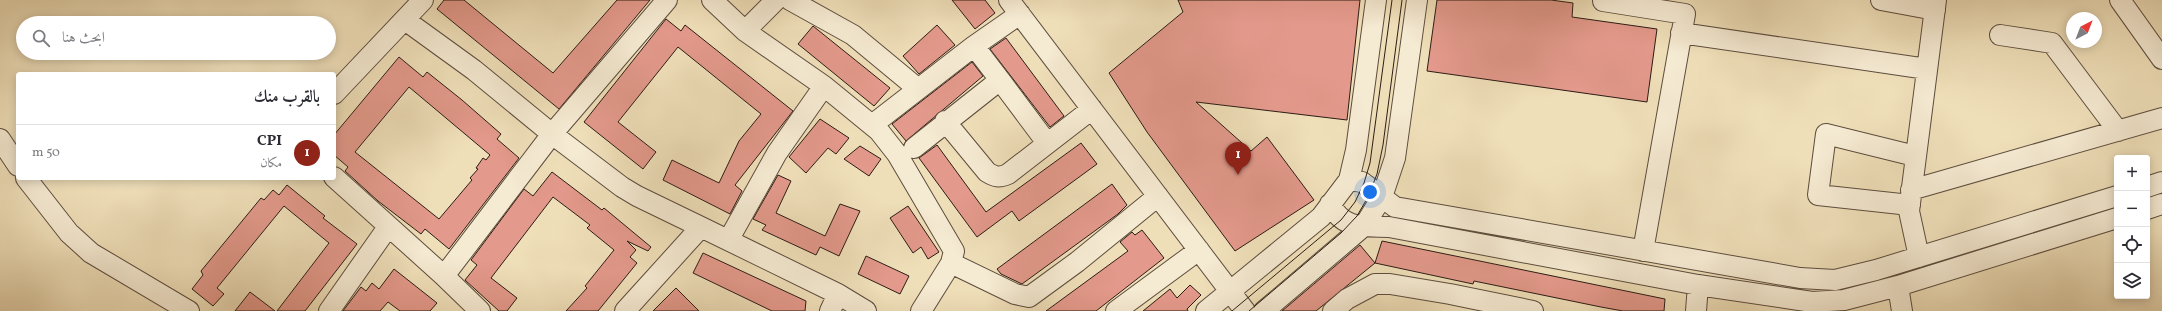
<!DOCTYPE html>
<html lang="ar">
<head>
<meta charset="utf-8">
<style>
	:root { --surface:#fff; --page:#f7f7f7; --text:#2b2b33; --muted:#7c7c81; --line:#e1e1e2; --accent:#8f2418 }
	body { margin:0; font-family:Vollkorn,Amiri,serif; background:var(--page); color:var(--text); direction:rtl }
	.controls { position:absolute; right:12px; bottom:12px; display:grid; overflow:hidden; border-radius:4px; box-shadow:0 2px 10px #0003 }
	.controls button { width:36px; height:36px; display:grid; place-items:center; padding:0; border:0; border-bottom:1px solid var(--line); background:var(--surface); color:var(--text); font:20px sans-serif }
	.compass { position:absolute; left:2066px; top:12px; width:36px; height:36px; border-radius:50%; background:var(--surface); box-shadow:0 2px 10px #0003; rotate:42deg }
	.you { position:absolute; left:1370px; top:192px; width:14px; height:14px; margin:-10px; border:3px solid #fff; border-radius:50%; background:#1a73e8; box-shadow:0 0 0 6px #1a73e833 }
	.badge { display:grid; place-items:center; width:26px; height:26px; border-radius:50%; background:var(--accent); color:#fff; font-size:13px; font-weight:700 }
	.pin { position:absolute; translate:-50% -33px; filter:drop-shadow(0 1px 2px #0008) }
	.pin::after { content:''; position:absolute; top:21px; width:14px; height:12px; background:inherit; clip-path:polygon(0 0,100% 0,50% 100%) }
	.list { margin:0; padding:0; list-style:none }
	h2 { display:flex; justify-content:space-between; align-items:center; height:52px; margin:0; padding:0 16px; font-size:17px }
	h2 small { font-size:13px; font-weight:400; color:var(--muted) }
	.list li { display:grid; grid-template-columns:26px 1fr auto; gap:12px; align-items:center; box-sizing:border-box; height:56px; padding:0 16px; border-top:1px solid var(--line) }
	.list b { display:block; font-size:15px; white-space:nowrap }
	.list p { margin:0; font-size:13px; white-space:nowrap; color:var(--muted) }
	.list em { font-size:13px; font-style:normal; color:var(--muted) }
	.icon { flex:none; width:22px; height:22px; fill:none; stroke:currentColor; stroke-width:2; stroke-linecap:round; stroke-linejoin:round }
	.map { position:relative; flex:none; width:2162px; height:311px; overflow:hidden; direction:ltr }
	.search { position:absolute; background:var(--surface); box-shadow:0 2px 10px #0003; left:16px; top:16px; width:320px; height:44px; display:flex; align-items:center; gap:10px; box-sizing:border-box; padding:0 14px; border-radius:22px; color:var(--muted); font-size:15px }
	.panel { position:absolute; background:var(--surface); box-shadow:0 2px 10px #0003; left:16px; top:72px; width:320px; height:108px; border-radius:4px; direction:rtl }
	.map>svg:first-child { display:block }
	.building { fill:#e3998b; stroke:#2c1c15; fill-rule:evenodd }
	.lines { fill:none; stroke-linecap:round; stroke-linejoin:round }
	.minor-casing { stroke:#5d4d3e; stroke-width:22 }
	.minor { stroke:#f5ead2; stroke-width:20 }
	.tram { stroke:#2c1c15; stroke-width:1 }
</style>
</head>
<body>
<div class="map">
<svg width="2162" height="311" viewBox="0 0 2162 311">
	<rect width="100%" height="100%" fill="#efdfb9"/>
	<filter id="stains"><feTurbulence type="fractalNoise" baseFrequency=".005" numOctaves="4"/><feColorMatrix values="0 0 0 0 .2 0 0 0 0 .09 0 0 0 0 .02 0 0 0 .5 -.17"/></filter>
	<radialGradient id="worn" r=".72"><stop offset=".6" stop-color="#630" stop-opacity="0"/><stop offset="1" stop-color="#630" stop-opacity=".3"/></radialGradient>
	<!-- building -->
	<path class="building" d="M444,0H464L553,73L617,0H650L559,109L437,9Z
		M952,0H985L995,13L975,29Z
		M1178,0H1360L1347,120L1196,102L1251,151L1267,137L1314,200L1235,251L1147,132L1109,73L1183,12Z
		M1437,0H1551L1573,3L1572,17L1657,29L1647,102L1427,71Z
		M666,19L681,31L685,25L793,111L735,185L742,191L730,214L663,180L672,160L719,183L739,141L761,114L678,47L618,122L656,152L643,169L584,122Z
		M937,25L955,45L919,74L903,56Z
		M813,26L890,88L874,106L798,44Z
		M1006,38L1064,116L1050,127L990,49Z
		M399,57L423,77L427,72L462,100L501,134L497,139L519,158L449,249L425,229L421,234L378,201L345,171L348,167L334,155V135ZM409,87L490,155L486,160L483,158L476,168L478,169L470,178L472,180L439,219L355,152Z
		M972,62L983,76L906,141L892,124Z
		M820,119L849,138L836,154L828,148L806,173L789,157Z
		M1081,143L1097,164L1019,221L1012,211L977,237L919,158L937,145L986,212Z
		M860,146L881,159L869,176L844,159Z
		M552,172L602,210L604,208L651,247L648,251L627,241L636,250L630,257L637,263L598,311H566L587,288L585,286L614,250L587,228L590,225L553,197L491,278L517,298L507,311H499L465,280L477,265L471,260L524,189L533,196Z
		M778,175L791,181L776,213L825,236L840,204L860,211L839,256L820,247L816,255L762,230L766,225L753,219Z
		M1112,184L1127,205L1118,214L1022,284L1001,274L997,269Z
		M287,185L325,216L323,218L357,244L305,311H277L329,243L284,206L217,288L224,294L213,306L192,289L203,275L201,271L261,198L264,200L273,190L279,195Z
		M908,206L939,252L928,259L921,247L913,253L890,218Z
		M1142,230L1164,258L1096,311H1046L1128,251L1120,242L1132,232L1135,235Z
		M1382,241L1665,299L1664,311H1623L1601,307L1474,281L1473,284L1375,263Z
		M1360,245L1375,263L1316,311H1282Z
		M703,253L806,301L805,311H772L693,273Z
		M866,256L909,276L900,294L858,274Z
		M394,269L437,303L430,311H400L388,302L380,311H343L361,287L366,291L372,283L379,289Z
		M1190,285L1201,295L1187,309L1188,311H1143L1170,289L1177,298Z
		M676,288L699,311H653Z
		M250,292L275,311H235Z"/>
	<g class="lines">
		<!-- minor casing -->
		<g class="minor-casing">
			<path id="minor" d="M712,0L745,31L824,86L879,131L897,154L954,251L951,263L921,311
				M790,0L853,35L917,88
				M1009,0L1245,311
				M1881,0L1935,10
				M2120,0L2162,59
				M1603,1L1685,14L1643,251
				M405,20L474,70L552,134L622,187L637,196L701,227L625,311
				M745,31L776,0
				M1681,33L1927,69
				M2000,35L2052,43L2118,131
				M1000,80L1047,143
				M334,94L423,0
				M945,121L987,172C995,177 999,178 1008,174L1092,109
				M872,125L974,46
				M0,139L18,166
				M914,148L1000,80L974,46L1020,14
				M334,177L444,276
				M26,178L69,233L91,253L189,311
				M1349,180L1362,182L1395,207L1800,278L1835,280L1876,270L2117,196
				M2147,187L2162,182
				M1911,190L2162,118
				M1330,204C1344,230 1362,226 1389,227L1698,285L1812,302L1844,300L1898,286L2117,218
				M1910,205L1818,195L1826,134L1915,156
				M2147,209L2162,204
				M701,227L838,294L830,311
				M729,239L777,153L824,86
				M1919,257L1909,211L1936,0
				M951,263L1015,294L1029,297L1077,262L1158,196
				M1898,286L1902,311
				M838,294L866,311
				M329,311L388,227
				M480,311L444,276L552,134L667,0
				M1116,311L1199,250
				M1206,311L1321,217L1349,180L1356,150L1376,0
				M1264,311L1364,226L1382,197L1395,158L1417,0
				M1333,311L1347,299L1375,284H1390L1450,294L1533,311
				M1696,311L1698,285"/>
		</g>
		<!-- minor -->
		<use href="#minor" class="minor"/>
		<!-- tram -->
		<path class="tram" d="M1232,311L1341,220L1355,202L1364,183L1370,163L1392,0
			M1249,311L1341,233L1357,216L1368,197L1377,174L1383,145L1402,0"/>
	</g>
	<rect width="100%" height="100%" filter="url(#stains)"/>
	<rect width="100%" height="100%" fill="url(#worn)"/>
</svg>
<div class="controls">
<button>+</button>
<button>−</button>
<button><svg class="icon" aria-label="locate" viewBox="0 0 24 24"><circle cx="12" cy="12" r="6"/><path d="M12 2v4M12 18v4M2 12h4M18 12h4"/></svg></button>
<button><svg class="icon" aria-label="layers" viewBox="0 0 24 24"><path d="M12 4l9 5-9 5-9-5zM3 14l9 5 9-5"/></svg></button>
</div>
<svg class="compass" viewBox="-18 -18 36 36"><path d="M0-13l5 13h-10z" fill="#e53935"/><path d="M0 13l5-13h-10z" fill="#7c7c81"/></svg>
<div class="you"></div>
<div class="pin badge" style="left:1238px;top:175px">1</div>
<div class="search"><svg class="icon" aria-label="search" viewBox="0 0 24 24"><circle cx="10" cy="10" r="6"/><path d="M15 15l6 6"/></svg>ابحث هنا</div>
<section class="panel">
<h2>بالقرب منك<small></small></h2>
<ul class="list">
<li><span class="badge">1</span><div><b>CPI</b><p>مكان</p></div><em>50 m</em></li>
</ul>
</section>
</div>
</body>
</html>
